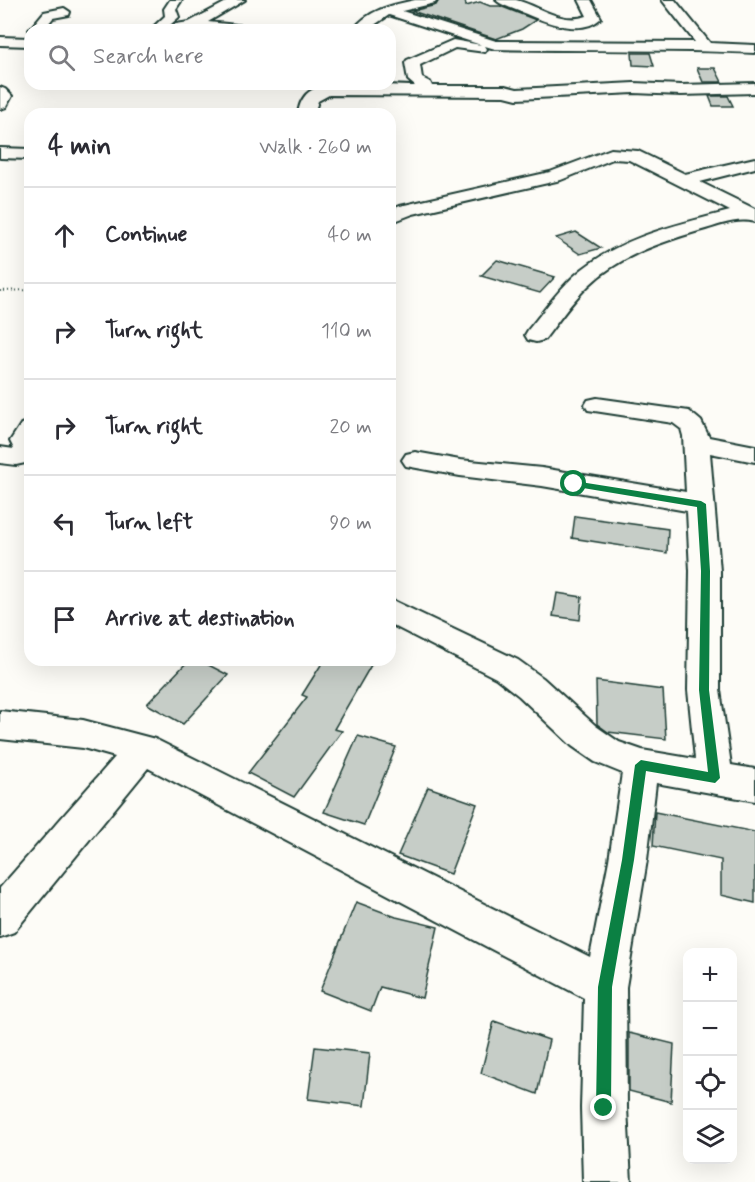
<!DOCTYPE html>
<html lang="en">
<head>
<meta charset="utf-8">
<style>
	:root { --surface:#fff; --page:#f7f7f7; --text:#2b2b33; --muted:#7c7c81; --line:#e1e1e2 }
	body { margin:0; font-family:Mynerve,sans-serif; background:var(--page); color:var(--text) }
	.controls { position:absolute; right:18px; bottom:18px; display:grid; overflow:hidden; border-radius:12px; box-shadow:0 6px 24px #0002 }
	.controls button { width:54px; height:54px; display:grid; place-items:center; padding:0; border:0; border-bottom:2px solid var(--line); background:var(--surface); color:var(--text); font:30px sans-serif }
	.stop { position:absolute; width:18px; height:18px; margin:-14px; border:4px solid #0b8043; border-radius:50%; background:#fff }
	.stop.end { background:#0b8043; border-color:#fff; box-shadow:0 2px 6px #0008 }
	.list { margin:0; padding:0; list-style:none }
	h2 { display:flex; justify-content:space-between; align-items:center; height:78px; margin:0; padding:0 24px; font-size:26px }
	h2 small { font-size:20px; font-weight:400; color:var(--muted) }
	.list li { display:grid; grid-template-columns:39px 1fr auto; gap:18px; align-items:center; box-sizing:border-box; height:96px; padding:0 24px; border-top:2px solid var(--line) }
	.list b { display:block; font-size:22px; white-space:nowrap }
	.list em { font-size:20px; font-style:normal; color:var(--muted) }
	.icon { flex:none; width:33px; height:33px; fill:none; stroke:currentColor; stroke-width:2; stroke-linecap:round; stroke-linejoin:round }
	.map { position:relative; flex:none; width:755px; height:1182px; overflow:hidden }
	.search { position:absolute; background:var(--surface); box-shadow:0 6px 24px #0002; left:24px; top:24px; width:372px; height:66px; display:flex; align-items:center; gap:15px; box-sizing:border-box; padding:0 21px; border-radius:18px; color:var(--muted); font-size:22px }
	.panel { position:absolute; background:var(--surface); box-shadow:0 6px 24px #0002; left:24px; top:108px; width:372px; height:558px; border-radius:18px }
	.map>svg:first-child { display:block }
	.building { fill:#c6cdc7; stroke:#1f3d34; stroke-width:1.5 }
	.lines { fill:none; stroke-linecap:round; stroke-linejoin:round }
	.minor-casing { stroke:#1f3d34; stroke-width:4 }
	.path { stroke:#1f3d34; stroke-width:2; stroke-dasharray:1 3; stroke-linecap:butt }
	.minor { fill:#fdfcf7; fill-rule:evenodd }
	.route { fill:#0b8043 }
</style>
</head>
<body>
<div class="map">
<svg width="755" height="1182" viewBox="0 0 755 1182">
	<rect width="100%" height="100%" fill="#fdfcf7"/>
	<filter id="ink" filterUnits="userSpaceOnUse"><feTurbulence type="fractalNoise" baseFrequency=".0167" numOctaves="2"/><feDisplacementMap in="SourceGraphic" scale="12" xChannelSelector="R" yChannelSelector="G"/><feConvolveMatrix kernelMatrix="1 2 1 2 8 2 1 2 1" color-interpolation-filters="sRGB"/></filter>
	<g filter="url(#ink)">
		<!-- building -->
		<path class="building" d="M439,0H465L466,6L480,2L490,6H500L536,20L522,29L496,39L412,11L436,5Z
			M632,53H650L654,66L633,65Z
			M697,68H715L722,82H703Z
			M709,96H728L733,106H713Z
			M576,232L601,248L580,254L556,238Z
			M497,260L555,277L540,293L481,276Z
			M575,516L668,529L667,553L572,538Z
			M557,593L582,597L580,620L553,616Z
			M189,660H199L228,675L183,724L147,704Z
			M324,660H374L334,729L342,731L294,797L248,773L307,697L302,695Z
			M596,681L663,690L666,739L608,732L597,724Z
			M358,736L396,747L364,825L324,812Z
			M428,787L477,804L450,874L398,855Z
			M655,812L755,832V903L721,895V860L653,846Z
			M356,902L396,917L438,927L422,998L380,987L371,1011L320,991Z
			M494,1021L549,1040L537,1094L481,1073Z
			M629,1033L674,1044L671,1102L629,1091Z
			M315,1047L370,1053L364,1106L308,1099Z"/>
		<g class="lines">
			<!-- minor casing -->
			<g class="minor-casing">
				<path id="minor" d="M170,0H182L176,9L179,17L170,25L189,22L230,0H245L208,22L246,26L253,30H150L165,16L164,9Z
					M415,0H437L435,3L402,11L496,41L695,42L662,0H675L710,43L755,45V53C668,49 582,51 495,49L485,46L487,49L485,52L455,48L420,65L422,78L430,82L432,86H505L517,89L634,83L681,85L755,83V93L681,95L634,93L517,99L505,96L329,95L318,101L314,114H298C299,105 303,95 312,90C330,80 392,86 415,86L408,80L405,63L407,60L453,40L481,45L389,15L367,30H353C368,10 391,5 415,0Z
					M496,0C502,0 509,0 516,0C540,6 560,25 587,16L579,0H591L601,18C580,39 539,19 516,10C509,7 501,5 496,0Z
					M64,8L70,12L69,15L53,18L43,30H29L44,12Z
					M0,37L30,38V46L0,45Z
					M0,87L5,89L12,96L6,107L0,109Z
					M0,148L30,149V159L0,158Z
					M611,149L638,151L685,174L755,158V168L700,182L755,209V222C737,217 720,225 702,230C661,242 619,256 588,286C571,302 558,322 544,340L536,342L528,340L525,335L528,330C543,312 556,293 573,277C616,238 675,225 730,211L629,160L613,159L561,180L413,214L390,223V210L400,206L550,172Z
					M597,398L689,411L701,421L709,437L755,446V462L710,453L720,571V690L731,765L755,769V801L656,783L647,860L626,987L627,1108L631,1182H583L581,1108L584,998L148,768L14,932L0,937V888L115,757L83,748L0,739V711L83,720L155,739L590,957L609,860L622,773L595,762L572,746L519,696L496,678L390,624V599L518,660L543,678L596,726L619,742L642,750L695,759L688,690L690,571L687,511L542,486L460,476L406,466L402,460L406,454L415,452L460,460L542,468L686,492L683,436L681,429L673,423L588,410L585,405L588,400Z
					M30,421V462L16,465L0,463V447L14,449L10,441L21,424Z"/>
			</g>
			<!-- path -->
			<path class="path" d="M0,291L30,290"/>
			<!-- minor -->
			<use href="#minor" class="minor"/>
		</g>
	</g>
	<!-- route -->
	<path class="route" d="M574,481L701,501L706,504L710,571L709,690L720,778L715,783L646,771L634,860L612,987L611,1108L609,1113L604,1115L599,1113L596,1108L598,987L622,860L635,765L641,760L708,772L699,690L701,571L697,507L571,486V482Z"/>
</svg>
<div class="controls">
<button>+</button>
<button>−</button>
<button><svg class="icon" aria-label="locate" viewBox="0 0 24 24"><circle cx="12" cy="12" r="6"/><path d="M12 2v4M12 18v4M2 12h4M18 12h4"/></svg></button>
<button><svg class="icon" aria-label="layers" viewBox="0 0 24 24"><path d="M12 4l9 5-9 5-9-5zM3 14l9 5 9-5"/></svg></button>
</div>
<div class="stop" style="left:574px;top:484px"></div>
<div class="stop end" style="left:604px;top:1108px"></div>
<div class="search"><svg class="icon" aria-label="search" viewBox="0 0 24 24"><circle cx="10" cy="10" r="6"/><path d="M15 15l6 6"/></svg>Search here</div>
<section class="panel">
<h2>4 min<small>Walk · 260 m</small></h2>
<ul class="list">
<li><svg class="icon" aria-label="ahead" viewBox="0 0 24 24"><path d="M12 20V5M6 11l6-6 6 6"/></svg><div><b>Continue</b></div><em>40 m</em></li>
<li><svg class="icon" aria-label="right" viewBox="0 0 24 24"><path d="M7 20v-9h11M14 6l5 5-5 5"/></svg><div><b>Turn right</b></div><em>110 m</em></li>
<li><svg class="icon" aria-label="right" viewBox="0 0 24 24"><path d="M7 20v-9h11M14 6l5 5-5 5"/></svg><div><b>Turn right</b></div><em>20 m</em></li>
<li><svg class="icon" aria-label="left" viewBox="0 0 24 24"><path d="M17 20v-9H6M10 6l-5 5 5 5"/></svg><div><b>Turn left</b></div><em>90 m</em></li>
<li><svg class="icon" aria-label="arrive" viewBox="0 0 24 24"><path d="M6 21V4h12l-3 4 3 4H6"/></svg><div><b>Arrive at destination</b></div></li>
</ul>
</section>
</div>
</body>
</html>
